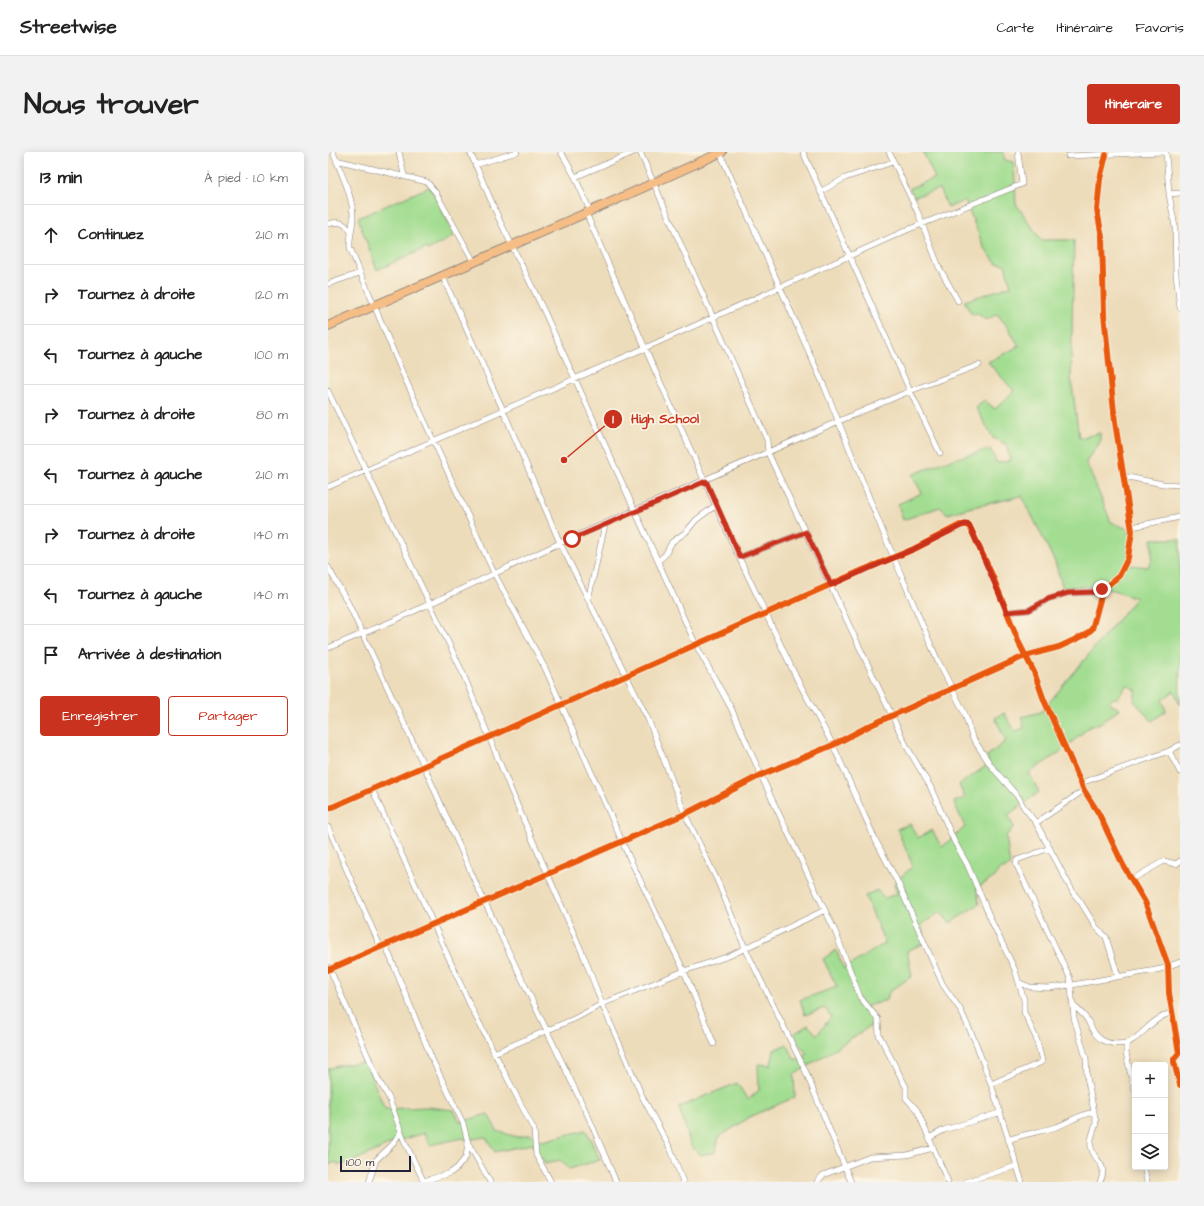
<!DOCTYPE html>
<html lang="fr">
<head>
<meta charset="utf-8">
<style>
	:root { --surface:#fff; --page:#f2f2f2; --text:#222; --muted:#767676; --line:#e0e0e0; --accent:#c8321e }
	body { margin:0; font-family:"Architects Daughter",sans-serif; background:var(--page); color:var(--text) }
	.controls { position:absolute; right:12px; bottom:12px; display:grid; overflow:hidden; border-radius:4px; box-shadow:0 2px 10px #0003 }
	.controls button { width:36px; height:36px; display:grid; place-items:center; padding:0; border:0; border-bottom:1px solid var(--line); background:var(--surface); color:var(--text); font:20px sans-serif }
	.scale { position:absolute; left:12px; bottom:10px; width:71px; box-sizing:border-box; padding-left:4px; border:2px solid #22223b; border-top:0; font-size:11px; line-height:14px; white-space:nowrap; color:#22223b; -webkit-text-stroke:3px #fcf5e5; paint-order:stroke }
	.stop { position:absolute; width:12px; height:12px; margin:-9px; border:3px solid #c8321e; border-radius:50%; background:#fff }
	.stop.end { background:#c8321e; border-color:#fff; box-shadow:0 1px 4px #0008 }
	.list { margin:0; padding:0; list-style:none }
	h2 { display:flex; justify-content:space-between; align-items:center; height:52px; margin:0; padding:0 16px; font-size:17px }
	h2 small { font-size:13px; font-weight:400; color:var(--muted) }
	.list li { display:grid; grid-template-columns:26px 1fr auto; gap:12px; align-items:center; box-sizing:border-box; height:60px; padding:0 16px; border-top:1px solid var(--line) }
	.list b { display:block; font-size:15px; white-space:nowrap }
	.list em { font-size:13px; font-style:normal; color:var(--muted) }
	.actions { display:flex; gap:8px; padding:12px 16px }
	.actions a { flex:1; padding:9px 0; border:1px solid var(--accent); border-radius:4px; text-align:center; font-size:14px; color:var(--accent) }
	.actions .main { background:var(--accent); color:#fff }
	.icon { flex:none; width:22px; height:22px; fill:none; stroke:currentColor; stroke-width:2; stroke-linecap:round; stroke-linejoin:round }
	.map { position:relative; flex:none; width:852px; height:1030px; overflow:hidden; border-radius:4px }
	header { display:flex; align-items:center; gap:24px; box-sizing:border-box; height:56px; padding:0 20px; background:var(--surface); border-bottom:1px solid var(--line) }
	header strong { font-size:19px }
	nav { display:flex; gap:22px; margin-inline-start:auto; font-size:14px }
	.intro { display:flex; align-items:center; justify-content:space-between; box-sizing:border-box; height:96px; padding:0 24px }
	h1 { margin:0; font-size:28px }
	.button { padding:10px 18px; border-radius:4px; background:var(--accent); color:#fff; font-size:14px; font-weight:700 }
	main { display:flex; gap:24px; padding:0 24px }
	aside { flex:1; background:var(--surface); border-radius:4px; box-shadow:0 2px 10px #0003 }
	.map>svg:first-child { display:block }
	.green { fill:#a2dd91; stroke:#628066 }
	.lines { fill:none; stroke-linecap:round; stroke-linejoin:round }
	.street-casing { stroke:#887f7a; stroke-width:6 }
	.primary-casing { stroke:#887f7a; stroke-width:10 }
	.street { stroke:#fff; stroke-width:5 }
	.primary { stroke:#f6be87; stroke-width:8 }
	.cycleway-casing { stroke:#fcf5e5; stroke-width:8 }
	.cycleway { stroke:#e8590c; stroke-width:6 }
	.route { stroke:#c8321e; stroke-width:5 }
	.leader { fill:none; stroke:#c8321e; stroke-width:1.5 }
	.callout-dot { fill:#c8321e; stroke:#fcf5e5; stroke-width:1.5 }
	.mark-label { font-size:12px; text-anchor:middle; font-weight:bold; fill:#fff }
	.callout-label { font-size:13px; text-anchor:middle; font-weight:bold; fill:#c8321e; stroke:#fcf5e5; stroke-width:3.5; stroke-linejoin:round; paint-order:stroke }
</style>
</head>
<body>
<header>
<strong>Streetwise</strong>
<nav><a>Carte</a><a>Itinéraire</a><a>Favoris</a></nav>
</header>
<div class="intro"><h1>Nous trouver</h1><a class="button">Itinéraire</a></div>
<main>
<aside>
<h2>13 min<small>À pied · 1.0 km</small></h2>
<ul class="list">
<li><svg class="icon" aria-label="ahead" viewBox="0 0 24 24"><path d="M12 20V5M6 11l6-6 6 6"/></svg><div><b>Continuez</b></div><em>210 m</em></li>
<li><svg class="icon" aria-label="right" viewBox="0 0 24 24"><path d="M7 20v-9h11M14 6l5 5-5 5"/></svg><div><b>Tournez à droite</b></div><em>120 m</em></li>
<li><svg class="icon" aria-label="left" viewBox="0 0 24 24"><path d="M17 20v-9H6M10 6l-5 5 5 5"/></svg><div><b>Tournez à gauche</b></div><em>100 m</em></li>
<li><svg class="icon" aria-label="right" viewBox="0 0 24 24"><path d="M7 20v-9h11M14 6l5 5-5 5"/></svg><div><b>Tournez à droite</b></div><em>80 m</em></li>
<li><svg class="icon" aria-label="left" viewBox="0 0 24 24"><path d="M17 20v-9H6M10 6l-5 5 5 5"/></svg><div><b>Tournez à gauche</b></div><em>210 m</em></li>
<li><svg class="icon" aria-label="right" viewBox="0 0 24 24"><path d="M7 20v-9h11M14 6l5 5-5 5"/></svg><div><b>Tournez à droite</b></div><em>140 m</em></li>
<li><svg class="icon" aria-label="left" viewBox="0 0 24 24"><path d="M17 20v-9H6M10 6l-5 5 5 5"/></svg><div><b>Tournez à gauche</b></div><em>140 m</em></li>
<li><svg class="icon" aria-label="arrive" viewBox="0 0 24 24"><path d="M6 21V4h12l-3 4 3 4H6"/></svg><div><b>Arrivée à destination</b></div></li>
</ul>
<div class="actions"><a class="main">Enregistrer</a><a>Partager</a></div>
</aside>
<div class="map">
<svg width="852" height="1030" viewBox="0 0 852 1030">
	<rect width="100%" height="100%" fill="#fcf5e5"/>
	<filter id="ink" filterUnits="userSpaceOnUse"><feTurbulence type="fractalNoise" baseFrequency=".025" numOctaves="2"/><feDisplacementMap in="SourceGraphic" scale="8" xChannelSelector="R" yChannelSelector="G"/><feConvolveMatrix kernelMatrix="1 2 1 2 8 2 1 2 1" color-interpolation-filters="sRGB"/></filter>
	<filter id="wash" filterUnits="userSpaceOnUse"><feTurbulence type="fractalNoise" baseFrequency=".012" numOctaves="4" result="noise"/><feDisplacementMap in="SourceGraphic" scale="16" xChannelSelector="R" yChannelSelector="G"/><feGaussianBlur stdDeviation="0.9" result="paint"/><feColorMatrix in="noise" values="0 0 0 0 0 0 0 0 0 0 0 0 0 0 0 0 0 1.4 0 .05"/><feComposite in="paint" operator="in"/></filter>
	<g filter="url(#wash)">
		<rect width="100%" height="100%" fill="#eddcba"/>
		<!-- green -->
		<path class="green" d="M595,0H675L677,8L686,10L688,52L713,88H746L743,225L751,286L772,281V290L758,310L783,370L802,378L800,413L820,415L824,407V387H852V553L846,539L834,548L838,559L824,569L806,549L808,538L799,533L789,547L786,545L781,551L792,557L772,571L761,575L735,598L701,621L711,640L680,663L686,675L678,684L682,714L670,719L667,725L649,736L651,752L622,771L612,760L593,773L598,790L579,799L584,824L561,840L559,848L539,854L544,873L466,923L467,945L422,965L391,985L387,1000L373,1003L363,994L351,955L409,931L420,948L431,938L430,912L443,913L446,898L459,892L467,908L479,902L464,883L480,873L489,883L503,865L497,856L477,863L472,848L509,835L495,807L508,798L516,817L557,791L537,744L549,738L557,746L569,742L566,731L585,714L569,677L582,672L590,686L604,678L614,695L637,675L626,650L637,646L631,633L661,612L659,604L678,589L667,566L676,561L687,579L696,576L694,565L713,560L808,446C785,436 761,432 735,436L727,410L694,344L640,356L620,362L612,355L575,368L570,352L594,341L584,323L615,310L662,297L669,311L682,309L679,293L665,286L648,256L656,248L667,257L686,239L660,210L691,194L680,175L669,162L658,168L650,162L644,163L636,149L683,134L677,112L668,111L656,96L637,48L620,56L611,37L586,45L582,36L607,26Z
			M101,35L108,44L126,84L100,98L98,96L49,118L30,66Z
			M37,910L57,957L99,955L126,958L132,970L160,962L169,979L189,985L202,982L214,989L258,978L272,1008L241,1017L232,1008L218,1012L204,992L167,1000L158,985L138,988L135,986L102,993L96,981L65,991L21,1011L10,1013L9,1010L0,1013V917L13,913Z"/>
	</g>
	<g filter="url(#ink)">
		<g class="lines">
			<!-- street casing -->
			<g class="street-casing">
				<path id="street" d="M5,0L8,8L99,30L108,41L146,110
					M71,0L76,23
					M142,0L171,67L216,159L368,493L403,556L442,643L507,779L532,845L550,867L551,883L578,935V946L589,958L620,1030
					M233,0L247,25L262,59
					M312,0L439,288L440,301L564,564L579,595L602,634L626,689L639,712L664,770L687,818L696,848V860L708,886L714,909L712,911L663,932
					M475,0L582,239L612,301
					M561,0L590,61L611,115L630,149
					M838,0L841,42L847,75L848,122L852,156
					M392,1L497,236L557,385L609,507L637,562L644,585L664,615L691,646L695,654L708,671L746,742L752,749L768,775L778,785L790,824
					M740,4L835,0
					M8,8C15,25 25,46 25,65C25,76 21,85 22,96L75,222L166,421L217,516L301,705L356,819L386,892
					M147,13L189,0
					M247,25L306,0
					M492,40L517,26L565,10
					M841,42L852,41
					M258,61L317,196L407,397L469,527L505,593L547,687L571,733L615,833L632,857L647,889L665,938L694,1030
					M0,72C12,69 16,70 23,80
					M114,123L175,258L232,391L320,567L357,662L390,730L417,796L477,918L523,1030
					M0,132L32,121
					M0,239L133,517L190,655L257,807L274,852L315,946L343,998L355,1030
					M795,324L835,332L852,333
					M0,335L317,196L579,78L694,32L690,0
					M804,375L852,365
					M412,405L478,380
					M330,409L337,403L344,390L358,380L368,368L388,353
					M0,415L21,453L96,614L149,734L261,966L288,1030
					M260,448L277,373
					M679,460L701,458L720,447L740,441L773,440
					M0,496L67,468L232,391L511,269L582,239L651,213
					M841,599L852,620
					M753,631L841,599L852,593
					M44,637L143,855L206,978L208,1003L223,1030
					M0,657L535,418L586,397L632,373H641L665,425L692,493L706,520L716,548L756,638L771,662L795,713L817,750L840,813L841,841L851,901L846,907V910L852,933
					M708,671L756,638
					M0,675L52,794
					M722,696L689,708L688,712L742,826L746,866L758,906L759,925L768,970C767,979 761,985 763,995C766,1010 781,1011 772,1030
					M803,728L836,709L848,712L852,709
					M57,792L104,907L135,971L140,991L138,1005L129,1016L122,1021L96,1029
					M1,815L50,927L61,946L75,986L96,1030
					M0,818L357,662L433,623L505,593L543,573L697,504L731,495L757,483L764,477L775,437L791,424L800,406L804,379L787,270L776,162L774,85L769,58L772,27L778,3
					M692,831L702,835L720,836L744,833L833,817L852,810
					M745,853C750,858 757,863 760,869C768,889 779,894 800,891
					M166,901L248,866L274,852L356,819L401,804L497,758
					M807,938C805,932 797,901 798,896C799,889 805,889 809,885C822,874 827,866 845,860
					M601,986L616,978L671,961
					M680,988C695,982 712,980 728,975C742,970 752,962 766,960
					M140,991L162,1030
					M816,1015L819,1030
					M41,1030L48,1008L64,993L73,979
					M489,1030L495,1023L542,1005L579,1003L605,996
					M637,1030L688,1014"/>
			</g>
			<!-- primary casing -->
			<g class="primary-casing">
				<path id="primary" d="M0,174L290,47L394,0"/>
			</g>
			<!-- street -->
			<use href="#street" class="street"/>
			<!-- primary -->
			<use href="#primary" class="primary"/>
			<!-- cycleway casing -->
			<g class="cycleway-casing">
				<path id="cycleway" d="M0,657L535,418L586,397L632,373H641L665,425L692,493L706,520L716,548L756,638L771,662L795,713L817,750L840,813L841,841L851,901L846,907V910L852,933
					M0,818L357,662L433,623L505,593L543,573L697,504L731,495L757,483L764,477L775,437L791,424L800,406L804,379L787,270L776,162L774,85L769,58L772,27L778,3"/>
			</g>
			<!-- cycleway -->
			<use href="#cycleway" class="cycleway"/>
		</g>
	</g>
	<g class="lines" filter="url(#ink)">
		<!-- route -->
		<path class="route" d="M244,387L378,329L412,405L478,380L503,433L586,397L637,372L641,373L643,377L679,460L701,458L720,447L740,441L769,440H774V437"/>
	</g>
	<!-- callouts -->
	<path class="leader" d="M236 308L285 267"/>
	<g class="callout-dot">
		<circle cx="236" cy="308" r="4"/>
		<circle cx="285" cy="267" r="10"/>
	</g>
	<g class="mark-label">
		<text x="285" y="271">1</text>
	</g>
	<g class="callout-label">
		<text x="337" y="271">High School</text>
	</g>
</svg>
<div class="controls">
<button>+</button>
<button>−</button>
<button><svg class="icon" aria-label="layers" viewBox="0 0 24 24"><path d="M12 4l9 5-9 5-9-5zM3 14l9 5 9-5"/></svg></button>
</div>
<div class="scale">100 m</div>
<div class="stop" style="left:244px;top:387px"></div>
<div class="stop end" style="left:774px;top:437px"></div>
</div>
</main>
</body>
</html>
